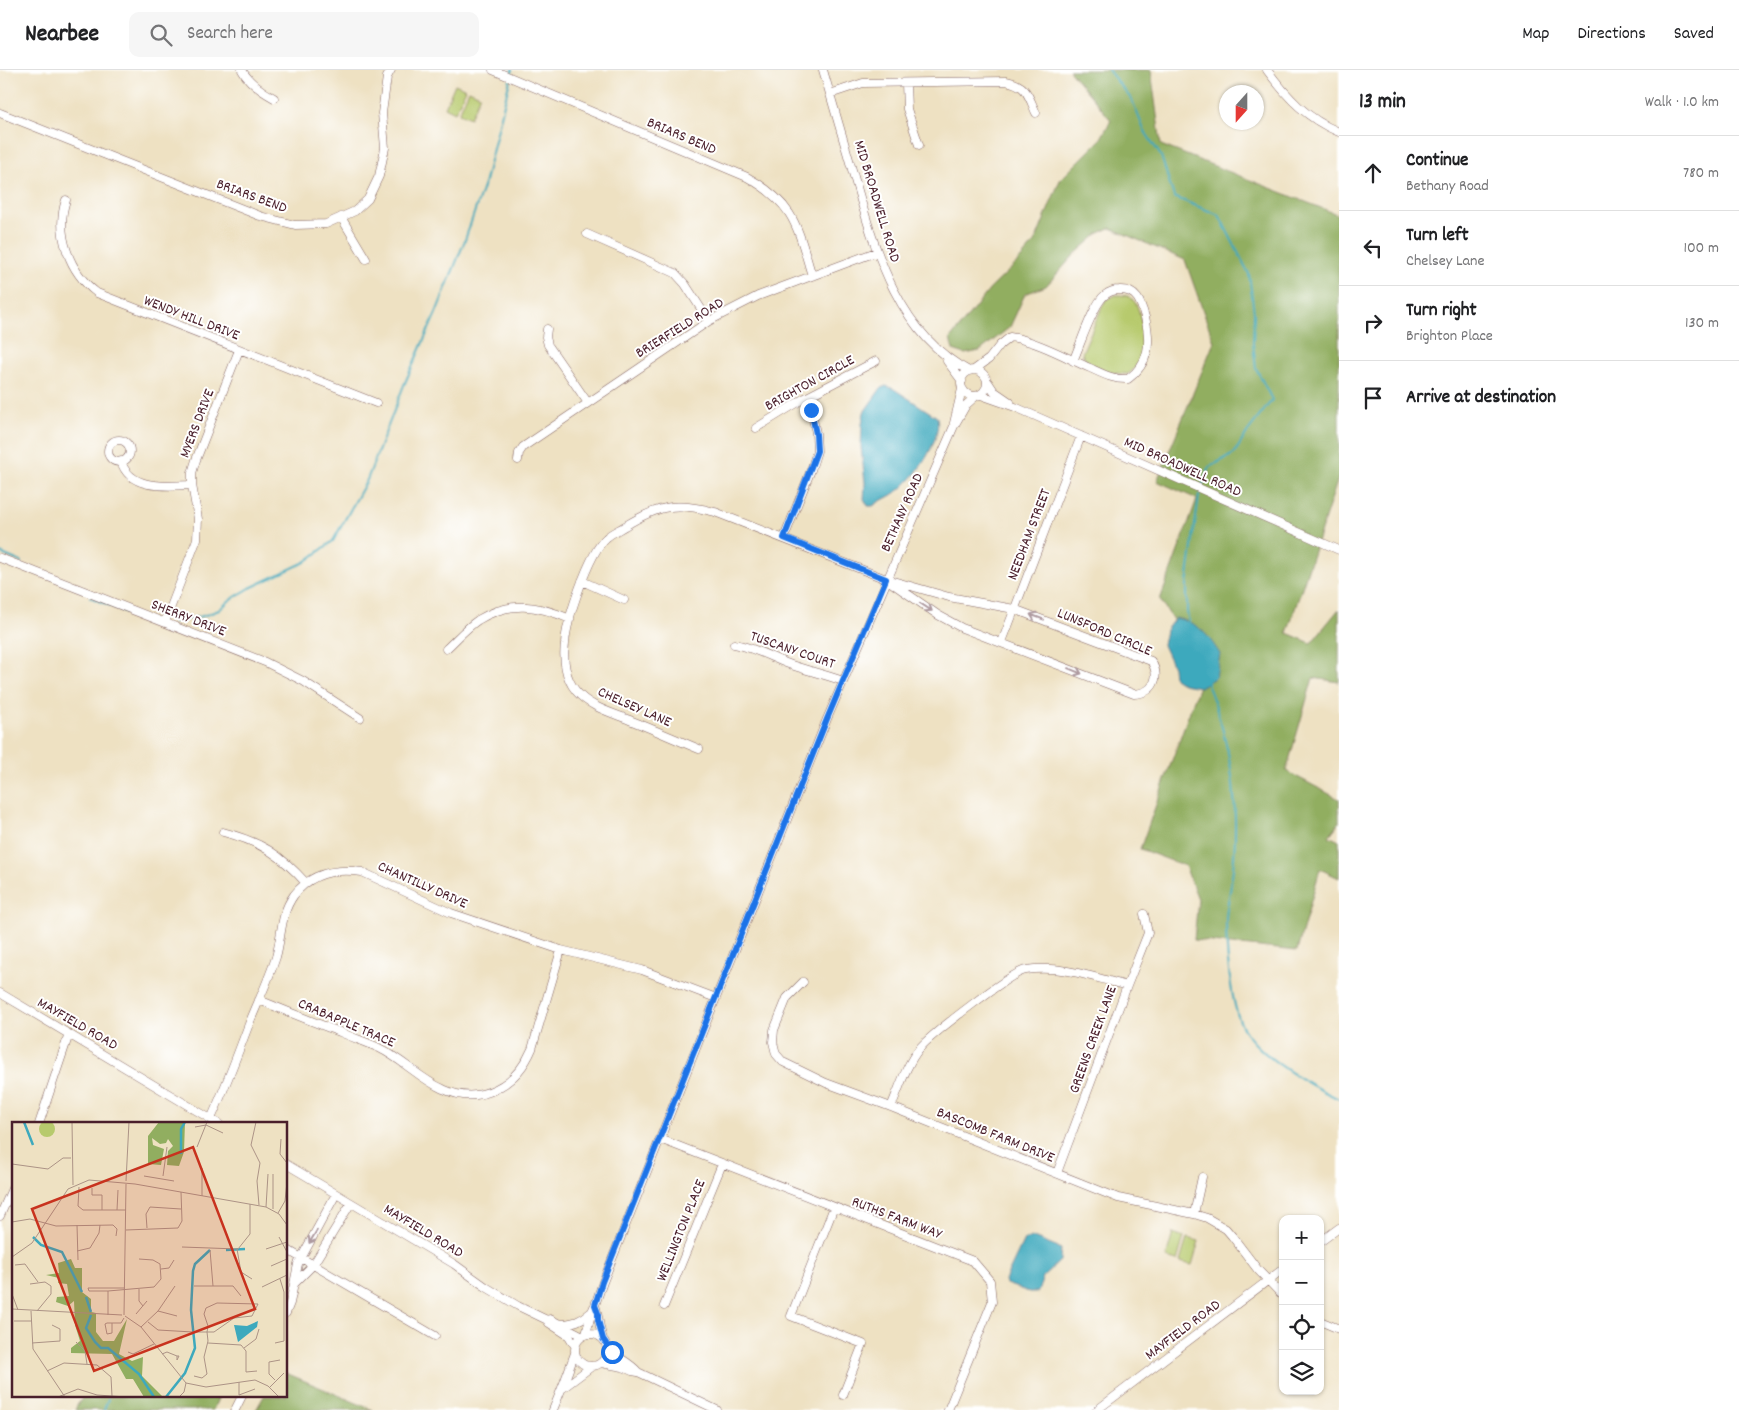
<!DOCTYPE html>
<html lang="en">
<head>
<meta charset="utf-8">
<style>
	:root { --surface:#fff; --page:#f6f6f6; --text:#202124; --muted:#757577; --line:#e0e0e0 }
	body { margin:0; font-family:Dekko,sans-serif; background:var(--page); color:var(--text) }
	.controls { position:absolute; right:15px; bottom:15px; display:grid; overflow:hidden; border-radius:10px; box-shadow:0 1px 4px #0004 }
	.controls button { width:45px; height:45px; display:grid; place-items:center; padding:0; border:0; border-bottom:1px solid var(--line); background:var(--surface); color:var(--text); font:25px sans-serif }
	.compass { position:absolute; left:1219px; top:15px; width:45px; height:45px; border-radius:50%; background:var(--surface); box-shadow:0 1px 4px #0004; rotate:201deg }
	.stop { position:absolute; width:15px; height:15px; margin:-11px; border:4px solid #1a73e8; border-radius:50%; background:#fff }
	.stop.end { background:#1a73e8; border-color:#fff; box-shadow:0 1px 5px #0008 }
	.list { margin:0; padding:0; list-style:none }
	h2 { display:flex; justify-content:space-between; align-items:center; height:65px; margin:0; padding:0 20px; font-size:21px }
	h2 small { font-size:16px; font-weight:400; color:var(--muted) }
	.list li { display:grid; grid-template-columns:32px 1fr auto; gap:15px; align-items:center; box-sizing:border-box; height:75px; padding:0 20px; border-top:1px solid var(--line) }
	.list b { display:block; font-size:19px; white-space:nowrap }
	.list p { margin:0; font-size:16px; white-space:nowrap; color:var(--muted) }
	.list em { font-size:16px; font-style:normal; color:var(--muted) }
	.icon { flex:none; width:28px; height:28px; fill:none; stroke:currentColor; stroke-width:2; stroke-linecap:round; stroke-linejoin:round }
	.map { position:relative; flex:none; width:1339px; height:1340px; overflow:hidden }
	header { display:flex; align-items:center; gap:30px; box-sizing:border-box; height:70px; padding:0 25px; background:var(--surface); border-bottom:1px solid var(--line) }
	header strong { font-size:24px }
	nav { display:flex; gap:28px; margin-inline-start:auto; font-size:18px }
	.search { width:350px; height:45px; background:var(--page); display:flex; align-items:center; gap:12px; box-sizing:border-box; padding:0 18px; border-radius:10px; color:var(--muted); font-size:19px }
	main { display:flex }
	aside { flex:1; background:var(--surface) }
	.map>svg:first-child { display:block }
	.green { fill:#b7ca6d; stroke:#80744c }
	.forest { fill:#91ae60; stroke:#6e6646 }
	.water { fill:#3da9bd; stroke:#446474 }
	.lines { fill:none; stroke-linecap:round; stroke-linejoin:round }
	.stream { stroke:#3da9bd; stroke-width:2 }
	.minor-casing { stroke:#836360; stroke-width:9 }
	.minor { stroke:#fff; stroke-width:8 }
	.oneway { stroke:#ae9aa0 }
	.route { stroke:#1a73e8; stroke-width:6 }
	.labels { text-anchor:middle; stroke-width:4; stroke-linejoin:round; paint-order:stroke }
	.street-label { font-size:15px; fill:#4a1f2b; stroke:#fff }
	.inset-river { fill:none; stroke:#3da9bd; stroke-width:2.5 }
	.inset-road { fill:none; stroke:#ac9386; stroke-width:1 }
	.view { fill:#c8321e; fill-opacity:0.15; stroke:#c8321e; stroke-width:2.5 }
	.inset-edge { fill:none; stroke:#4a1f2b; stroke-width:2.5 }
</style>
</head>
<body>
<header>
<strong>Nearbee</strong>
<div class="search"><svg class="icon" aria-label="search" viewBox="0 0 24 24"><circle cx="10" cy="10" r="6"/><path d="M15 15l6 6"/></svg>Search here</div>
<nav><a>Map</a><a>Directions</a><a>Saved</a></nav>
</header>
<main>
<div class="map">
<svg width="1339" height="1340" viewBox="0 0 1339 1340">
	<rect width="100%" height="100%" fill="#fff"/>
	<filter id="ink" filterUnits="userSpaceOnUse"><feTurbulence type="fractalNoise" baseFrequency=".02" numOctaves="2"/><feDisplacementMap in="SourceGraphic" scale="10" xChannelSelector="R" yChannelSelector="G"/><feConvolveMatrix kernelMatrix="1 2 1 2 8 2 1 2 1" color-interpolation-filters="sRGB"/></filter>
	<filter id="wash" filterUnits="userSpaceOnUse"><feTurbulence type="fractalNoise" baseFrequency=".0096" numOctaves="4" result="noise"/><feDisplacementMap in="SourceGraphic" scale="20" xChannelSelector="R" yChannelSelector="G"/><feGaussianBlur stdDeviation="1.12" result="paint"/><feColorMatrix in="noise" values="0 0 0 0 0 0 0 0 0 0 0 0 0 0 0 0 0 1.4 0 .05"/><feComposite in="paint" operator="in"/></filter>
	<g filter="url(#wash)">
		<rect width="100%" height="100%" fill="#eee1c2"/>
		<!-- green -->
		<path class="green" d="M455,14L466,19L455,42L445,37Z
			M469,20L480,25L470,48L459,43Z
			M1116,225C1121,225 1127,225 1131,228C1138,234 1139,242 1141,250C1145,269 1147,292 1128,304C1113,304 1087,299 1082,283L1102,237L1106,230Z
			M1173,1163L1184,1167L1177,1191L1166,1188Z
			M1187,1168L1199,1171L1192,1195L1180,1192Z"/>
		<!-- forest -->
		<path class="forest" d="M1069,0H1151L1161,75L1339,145V406L1287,563L1311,573L1339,539V612L1313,608L1286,701L1339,729V753L1329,766L1339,771V808L1320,799L1297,881L1194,870L1198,829L1185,796L1140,779L1205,599L1160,530L1197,429L1157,411L1214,272L1185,190L1110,158L1099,163L1075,184L1046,216L1025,224L1010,257L980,281L965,284L953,280L950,269L990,219L1017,193L1035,172L1060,110L1100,70L1111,50Z
			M286,1303L373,1340H256L264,1326H286Z
			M84,1326H219L213,1340H75L78,1334Z"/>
		<!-- water -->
		<path class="water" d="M886,316L894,319L937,347C942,368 920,401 905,415C896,425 883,428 873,436H868L864,429L865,413L861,377L862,354L864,342L881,318Z
			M1175,548C1200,553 1207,564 1220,584L1216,607L1200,617L1183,614L1174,608L1173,597L1163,575L1166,560Z
			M1031,1167L1061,1179L1060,1191L1043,1207L1038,1222H1029L1006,1214L1005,1210L1024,1170Z"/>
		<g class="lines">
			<!-- stream -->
			<path class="stream" d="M1108,0L1132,30L1144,60L1161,86L1174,127L1219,145L1249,204L1254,243L1253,274L1256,298L1272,330L1248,361L1234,384L1209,397L1202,416
				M511,5L512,0
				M0,483L21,492
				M90,527L140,548L146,549
				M173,552L203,546L219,540L230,530L250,518L305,492L333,471L367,410L404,315L436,243L465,170L485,111L510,10
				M1189,553L1187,542V514L1199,425
				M1207,613C1226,660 1236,709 1235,760C1235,778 1234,795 1231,813C1230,825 1226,838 1226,850C1226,878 1230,934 1243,958C1260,987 1309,1015 1339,1029
				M104,1340L108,1329"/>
		</g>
	</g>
	<g filter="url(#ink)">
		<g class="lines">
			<!-- minor casing -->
			<g class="minor-casing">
				<path id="minor" d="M242,0C249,13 261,21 274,28
					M493,0L747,107C795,134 797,156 812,206
					M823,0C833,34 843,68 853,103C874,176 896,263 969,301
					M1267,0C1287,27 1307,49 1339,62
					M906,13L907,39L919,75
					M830,24L863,13L1006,11C1027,15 1028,25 1036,43
					M0,43L260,146L295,155L326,154L355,141L368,129L379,106L385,78L382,43L387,7L391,0
					M66,130C55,163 69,202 97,223L376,333
					M341,147L366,189
					M587,164L675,203L685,214L709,251
					M547,259L546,267L548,275L588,333
					M947,291L962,311
					M961 313a13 13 0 1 1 26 0a13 13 0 1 1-26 0Z
					M974,300L989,289L1000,275L1010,267C1037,271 1065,287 1090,298C1103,304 1114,310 1128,309C1150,293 1151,272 1145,247C1141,233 1137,219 1119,220C1114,220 1109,222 1105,225C1093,234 1080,276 1073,291
					M988,312L994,321L1010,332
					M981,325L1015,337L1339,480
					M954,353L962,319
					M756,358L805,328L876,291
					M108 381a11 11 0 1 1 22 0a11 11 0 1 1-22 0Z
					M518,390L519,383L523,377L709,251L758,226L876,182
					M121,391C130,421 168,416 192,415
					M784,468L811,400L817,381L816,363L811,340L805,328
					M0,488L265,592L303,611L360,648
					M582,511L624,530
					M165,552L197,469L198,449L192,415V403L196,390L239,280
					M1002,572L1081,366
					M734,574C753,577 768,586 786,593C804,600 824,604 843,611
					M446,579C456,570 466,558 478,550C510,530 538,535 570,549
					M699,679C677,670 655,660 632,651C613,643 589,637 576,621C565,608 563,589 565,574C566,551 589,483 606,468C611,463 619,460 625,456C659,435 676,432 715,442L886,509L949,527L1014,539L1151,591C1161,607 1154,623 1134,624L962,558L938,545L886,509
					M223,762C261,772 280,784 306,813
					M803,912L787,928L774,960L773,972L776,984L783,992L826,1013L891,1037L1118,1128L1194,1144L1207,1148L1226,1159L1232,1166L1258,1200L1283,1226
					M0,923L219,1054
					M259,930C286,941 313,952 340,962C353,968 367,972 379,978C402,989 420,1009 443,1019C481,1037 517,1014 532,979L561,880
					M891,1037C899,1019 906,995 919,979C929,966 1013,901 1026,900C1062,895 1093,907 1127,916
					M211,1049C225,1018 237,986 249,954C258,932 269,909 276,887C282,866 280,844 294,825C311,803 336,798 362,802L451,843L561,880L642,900L716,928
					M39,1054L69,964
					M660,1069L973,1191L990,1211L992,1232L948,1340
					M286,1094L454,1194L486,1217L518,1236L547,1250L549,1253L569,1266L575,1276
					M1057,1103L1127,916L1148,863L1144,844
					M336,1124L298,1194L294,1214L313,1195L351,1133
					M834,1137L791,1246L863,1274L843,1325
					M1194,1144L1202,1107
					M0,1146L14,1114
					M1320,1172L1339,1158
					M286,1179L435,1266
					M595,1235C599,1246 599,1258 603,1269
					M664,1236L722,1094
					M286,1243L290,1233L294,1214
					M547,1250L550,1249L583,1266
					M1320,1251L1339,1259
					M562,1254C574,1253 581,1251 590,1243
					M575 1280a16 16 0 1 1 32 0a16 16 0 1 1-32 0Z
					M585,1265C590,1254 589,1245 595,1235L603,1212L827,649L954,356L966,335L975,327
					M607,1278C616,1287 630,1292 638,1302
					M601,1293L623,1297L632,1301L638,1302L717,1340
					M563,1318L591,1297
					M235,1340L242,1326
					M553,1340C561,1321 568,1303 575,1283
					M1097,1340L1283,1199"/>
			</g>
			<!-- minor -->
			<use href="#minor" class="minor"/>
		</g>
		<!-- one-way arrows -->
		<defs><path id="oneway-shaft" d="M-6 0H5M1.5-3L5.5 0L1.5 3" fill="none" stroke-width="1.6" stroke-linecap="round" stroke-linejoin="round" transform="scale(1.25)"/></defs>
		<g class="oneway">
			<use href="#oneway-shaft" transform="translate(926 537) rotate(34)"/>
			<use href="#oneway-shaft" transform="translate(1037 547) rotate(-159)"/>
			<use href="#oneway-shaft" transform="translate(1075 601) rotate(22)"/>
			<use href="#oneway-shaft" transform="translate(313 1167) rotate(121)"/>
		</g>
	</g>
	<g class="lines" filter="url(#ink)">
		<!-- route -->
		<path class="route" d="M612,1282L603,1269L598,1250V1243L595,1235L602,1212L827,649L886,509L784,468L817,381L816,364L811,340"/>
	</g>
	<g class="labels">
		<!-- street labels -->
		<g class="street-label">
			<text transform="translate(682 65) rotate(23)" y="5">BRIARS BEND</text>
			<text transform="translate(252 125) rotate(20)" y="5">BRIARS BEND</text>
			<text transform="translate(878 131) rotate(73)" y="5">MID BROADWELL ROAD</text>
			<text transform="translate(192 247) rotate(21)" y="5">WENDY HILL DRIVE</text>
			<text transform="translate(679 257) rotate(-32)" y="5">BRIERFIELD ROAD</text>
			<text transform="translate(809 312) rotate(-29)" y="5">BRIGHTON CIRCLE</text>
			<text transform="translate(196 353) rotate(-69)" y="5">MYERS DRIVE</text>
			<text transform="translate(1183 396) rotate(24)" y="5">MID BROADWELL ROAD</text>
			<text transform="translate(901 442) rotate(-66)" y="5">BETHANY ROAD</text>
			<text transform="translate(1028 464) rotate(-69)" y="5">NEEDHAM STREET</text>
			<text transform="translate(189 547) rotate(21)" y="5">SHERRY DRIVE</text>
			<text transform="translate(1105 561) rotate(23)" y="5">LUNSFORD CIRCLE</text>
			<text transform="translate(793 579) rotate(19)" y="5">TUSCANY COURT</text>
			<text transform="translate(635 636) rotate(24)" y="5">CHELSEY LANE</text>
			<text transform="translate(423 814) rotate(24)" y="5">CHANTILLY DRIVE</text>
			<text transform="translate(347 952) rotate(23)" y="5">CRABAPPLE TRACE</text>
			<text transform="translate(78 953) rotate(30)" y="5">MAYFIELD ROAD</text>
			<text transform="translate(1092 969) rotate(-70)" y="5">GREENS CREEK LANE</text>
			<text transform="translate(996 1064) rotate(22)" y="5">BASCOMB FARM DRIVE</text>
			<text transform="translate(897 1147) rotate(21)" y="5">RUTHS FARM WAY</text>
			<text transform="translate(424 1160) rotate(31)" y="5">MAYFIELD ROAD</text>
			<text transform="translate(680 1160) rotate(-68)" y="5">WELLINGTON PLACE</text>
			<text transform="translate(1182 1259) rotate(-37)" y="5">MAYFIELD ROAD</text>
		</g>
	</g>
	<!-- overview -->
	<g transform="translate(12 1052)">
		<rect width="275" height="275" fill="#eee1c2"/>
		<path d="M27 7a8 8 0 1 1 16 0a8 8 0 1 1-16 0Z" fill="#b7ca6d"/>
		<path d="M147,0H173L172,30L167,44L155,43L156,29L161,24L156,17L154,21L148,22L140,16L141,23L152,27L149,43L136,42V14ZM59,137L63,146H70V170L79,177V190L84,191V210L91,219H102L115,197L107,232L120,239L131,235L130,254L151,275H132L121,257H114L100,232L59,231V226L68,219L63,203L62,179L56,184L44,180L45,175L57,174L55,162L46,161L47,156L34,153L47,151L46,141Z" fill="#91ae60"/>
		<path d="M246,199L245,205L226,220L222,203L235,204Z" fill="#3da9bd"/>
		<path class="inset-river" d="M12,0L21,23M169,32V7L173,0M21,115L29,123L50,130L70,170M214,128L233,127M74,175L79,190M79,193L74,206L83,220L89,226H96L127,252L142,275M154,275L173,251L183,226L179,188L181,149L183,142L198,128"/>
		<path class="inset-road" d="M60,0L61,63M244,0L239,23L248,41L245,59L247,83M183,5L194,3L211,11M269,17L268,32L275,41M185,25L195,0M0,42L36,47L51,36H59M132,54L162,59M151,54L155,25M114,59L117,0M67,65L66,84L71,88H114M80,66V73H90V88M190,74V46M254,85L256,52M261,87V52M105,88L106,68M266,91L273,79L275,60M0,100L18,97L44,104L101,103L105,107L104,114M65,103L66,138M135,106L134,92L138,85L169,87M114,108L166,106L170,99L169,70M267,115L275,130M170,125L226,127L238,112V82M225,127L229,150L240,157M254,127L275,120M198,128L201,164M65,129L78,126L87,111L88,103M0,135L20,121L56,67L77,58L123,62L254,85L267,92L275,103M3,143L13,142L26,160M259,144L275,137M149,147L157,146L162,138M18,162L33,160L39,164V172L25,189M182,164H221L229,174M250,165L275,153M113,166H76L77,169H96L142,165L149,157L148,142L141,138L127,137M127,167V179L131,184M96,169V193M0,172L6,188M0,187L110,193M19,189L21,227L53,275M146,189L165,194M124,192L135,179M112,193L114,62M113,194L129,205L174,261L194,265L243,258L256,264L267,275M2,199H19M136,200L146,208L181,210H202L222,196L240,194L246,182L205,181L194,186L192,192L196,204L195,210L196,219L192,235L195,252L190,256L182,254M100,201V211L95,212L93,202L95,201H109L112,196M129,205L146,189L163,164M64,220L73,229L75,242M20,221L48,219V207L40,203M196,221L229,223L234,229V250L245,249M263,221L272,219V170L268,157M232,226L244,217L247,207M116,230L121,232L142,222M150,232L155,230L165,234H167L165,238V234M35,249L52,241L85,243L99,255L100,274M263,258L257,252V240L268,238M227,260V273L243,267M258,265L272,251M46,275L66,267L85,273L114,275M167,275L172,270L174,261"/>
		<path class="view" d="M181,25L243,187L82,249L20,87Z"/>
		<rect width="275" height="275" class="inset-edge"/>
	</g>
</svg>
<div class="controls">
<button>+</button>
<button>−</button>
<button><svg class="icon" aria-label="locate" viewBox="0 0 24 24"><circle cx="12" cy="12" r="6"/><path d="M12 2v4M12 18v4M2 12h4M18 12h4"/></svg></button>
<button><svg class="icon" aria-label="layers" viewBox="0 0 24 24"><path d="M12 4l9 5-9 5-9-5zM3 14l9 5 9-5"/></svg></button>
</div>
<svg class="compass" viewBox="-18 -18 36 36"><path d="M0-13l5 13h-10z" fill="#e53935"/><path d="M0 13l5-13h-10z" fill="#757577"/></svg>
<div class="stop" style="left:612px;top:1282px"></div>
<div class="stop end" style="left:811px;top:340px"></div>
</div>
<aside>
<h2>13 min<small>Walk · 1.0 km</small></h2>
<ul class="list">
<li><svg class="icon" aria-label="ahead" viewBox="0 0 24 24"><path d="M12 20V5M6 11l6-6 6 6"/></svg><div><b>Continue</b><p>Bethany Road</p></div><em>780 m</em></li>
<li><svg class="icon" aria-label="left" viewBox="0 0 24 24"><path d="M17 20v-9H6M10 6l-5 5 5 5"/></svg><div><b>Turn left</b><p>Chelsey Lane</p></div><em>100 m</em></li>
<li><svg class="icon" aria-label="right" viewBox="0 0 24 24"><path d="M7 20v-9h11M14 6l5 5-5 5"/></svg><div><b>Turn right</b><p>Brighton Place</p></div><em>130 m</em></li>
<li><svg class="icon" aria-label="arrive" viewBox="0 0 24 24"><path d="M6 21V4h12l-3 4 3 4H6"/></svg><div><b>Arrive at destination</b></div></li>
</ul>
</aside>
</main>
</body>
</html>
